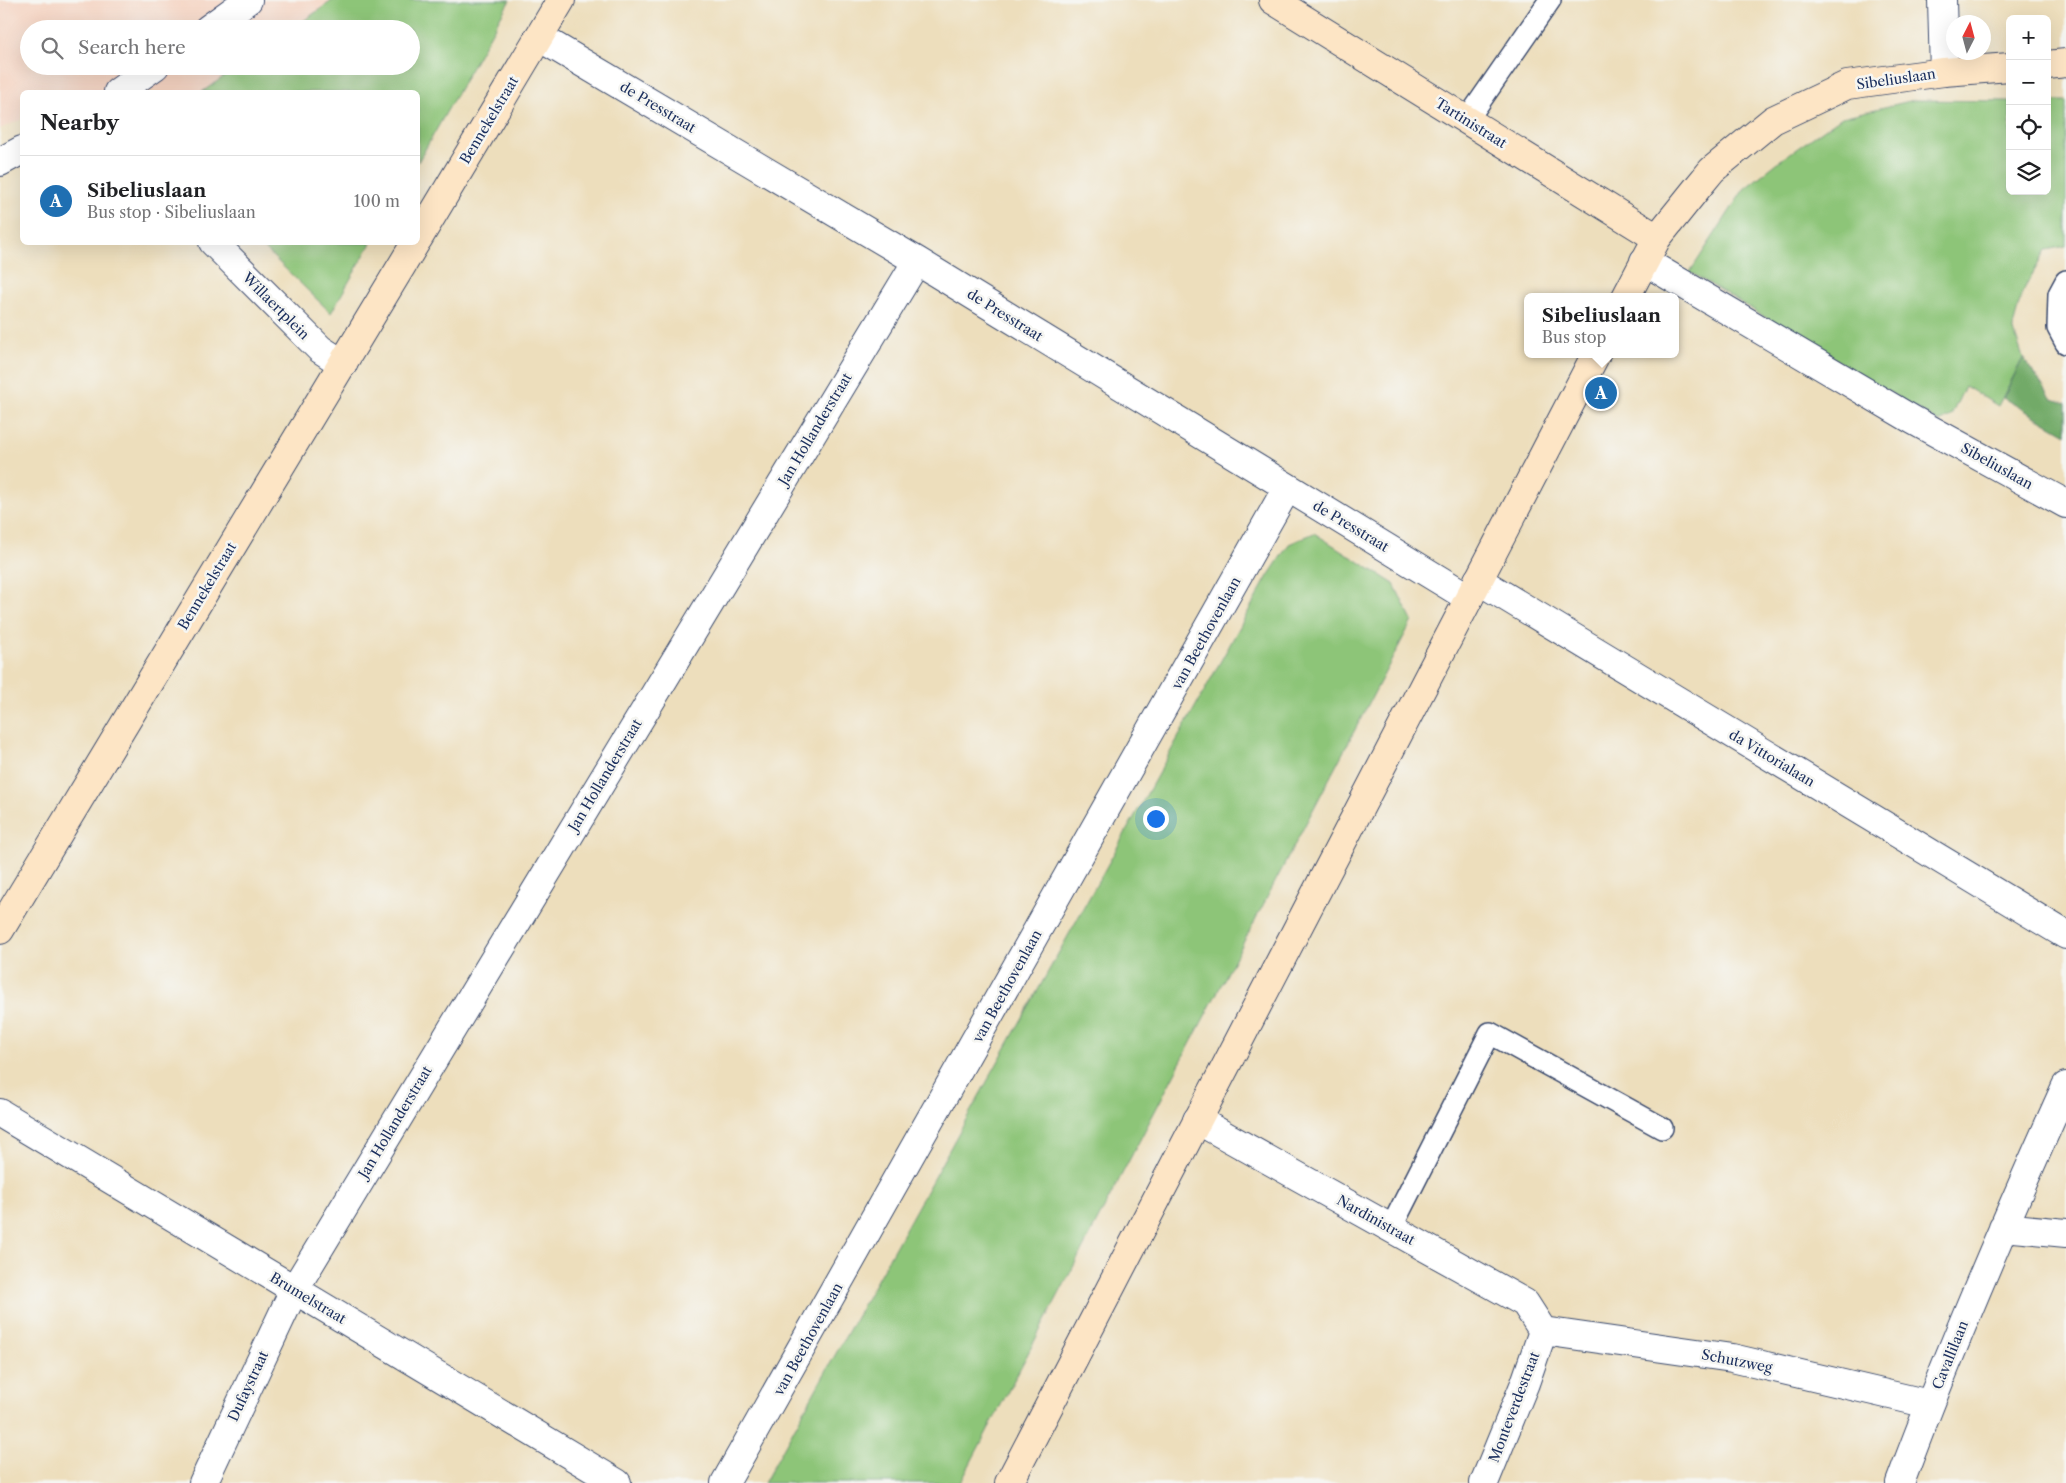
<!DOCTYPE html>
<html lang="en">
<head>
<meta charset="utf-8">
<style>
	:root { --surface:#fff; --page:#f6f6f6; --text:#202124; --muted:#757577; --line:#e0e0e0; --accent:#1f6fb2 }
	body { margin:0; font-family:"Libre Caslon Text",serif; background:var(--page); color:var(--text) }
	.controls { position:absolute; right:15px; top:15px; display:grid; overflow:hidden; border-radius:8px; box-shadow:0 5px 20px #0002 }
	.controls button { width:45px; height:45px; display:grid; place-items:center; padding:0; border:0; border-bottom:1px solid var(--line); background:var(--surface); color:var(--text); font:25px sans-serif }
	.compass { position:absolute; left:1946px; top:15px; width:45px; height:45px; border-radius:50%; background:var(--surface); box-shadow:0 5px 20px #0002; rotate:6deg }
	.you { position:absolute; left:1155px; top:818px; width:18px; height:18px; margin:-12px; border:4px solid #fff; border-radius:50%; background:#1a73e8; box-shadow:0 0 0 8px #1a73e833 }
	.badge { display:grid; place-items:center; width:32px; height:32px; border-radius:50%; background:var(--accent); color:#fff; font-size:16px; font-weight:700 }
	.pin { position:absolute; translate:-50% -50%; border:2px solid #fff; box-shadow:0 1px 5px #0006 }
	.popup { position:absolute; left:1524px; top:293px; width:155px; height:65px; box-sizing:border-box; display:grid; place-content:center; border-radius:8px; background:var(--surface); filter:drop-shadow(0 1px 4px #0005); font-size:16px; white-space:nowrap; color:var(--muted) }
	.popup b { font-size:19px; color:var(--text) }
	.popup::after { content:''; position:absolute; left:50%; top:100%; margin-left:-10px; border:10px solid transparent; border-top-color:var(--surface) }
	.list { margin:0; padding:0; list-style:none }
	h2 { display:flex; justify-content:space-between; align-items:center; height:65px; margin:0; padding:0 20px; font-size:21px }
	h2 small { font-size:16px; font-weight:400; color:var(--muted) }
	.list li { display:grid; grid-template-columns:32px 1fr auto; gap:15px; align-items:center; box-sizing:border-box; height:90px; padding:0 20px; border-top:1px solid var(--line) }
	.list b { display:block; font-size:19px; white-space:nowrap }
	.list p { margin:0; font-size:16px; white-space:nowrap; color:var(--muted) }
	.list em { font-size:16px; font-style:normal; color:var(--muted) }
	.icon { flex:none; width:28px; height:28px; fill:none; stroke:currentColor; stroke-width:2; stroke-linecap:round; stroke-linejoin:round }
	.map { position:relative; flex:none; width:2066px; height:1483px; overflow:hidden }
	.search { position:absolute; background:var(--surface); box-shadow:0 5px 20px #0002; left:20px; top:20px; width:400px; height:55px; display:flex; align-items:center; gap:12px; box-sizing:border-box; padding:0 18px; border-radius:28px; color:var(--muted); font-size:19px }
	.panel { position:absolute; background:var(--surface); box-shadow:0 5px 20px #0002; left:20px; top:90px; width:400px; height:155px; border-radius:8px }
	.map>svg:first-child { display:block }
	.built { fill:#f5d3c1; fill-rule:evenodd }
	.green { fill:#8dc578; stroke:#547a6b }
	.forest { fill:#72aa68; stroke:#466c63 }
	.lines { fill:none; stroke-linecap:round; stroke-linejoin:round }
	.lane-casing { stroke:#3a496c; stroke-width:24 }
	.street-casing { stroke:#3a496c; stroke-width:30 }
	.secondary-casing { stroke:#3a496c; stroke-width:30 }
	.lane { stroke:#fff; stroke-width:21 }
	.street { stroke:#fff; stroke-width:28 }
	.secondary { stroke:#fde5c5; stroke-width:28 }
	.labels { text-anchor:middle; stroke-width:5; stroke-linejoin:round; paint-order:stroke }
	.street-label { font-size:14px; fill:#1b2f5e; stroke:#f6f6f2 }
</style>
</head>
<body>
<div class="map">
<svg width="2066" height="1483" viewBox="0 0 2066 1483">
	<rect width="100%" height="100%" fill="#f6f6f2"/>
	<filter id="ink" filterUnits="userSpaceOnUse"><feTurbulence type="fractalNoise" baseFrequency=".02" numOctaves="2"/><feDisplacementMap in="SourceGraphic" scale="10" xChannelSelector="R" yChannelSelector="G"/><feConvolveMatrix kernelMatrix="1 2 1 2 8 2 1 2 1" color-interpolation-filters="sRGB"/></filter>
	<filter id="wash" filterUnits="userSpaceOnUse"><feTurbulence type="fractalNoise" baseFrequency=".0096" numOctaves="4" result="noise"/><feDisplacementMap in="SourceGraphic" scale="20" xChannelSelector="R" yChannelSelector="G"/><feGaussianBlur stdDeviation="1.12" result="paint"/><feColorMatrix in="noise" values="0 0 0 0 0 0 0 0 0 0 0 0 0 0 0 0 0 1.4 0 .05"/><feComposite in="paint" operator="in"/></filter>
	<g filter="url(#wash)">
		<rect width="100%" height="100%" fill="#eddebc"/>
		<!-- built -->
		<path class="built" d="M0,0H510L418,162V92H22V119L0,129ZM29,29H411V66H29Z"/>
		<!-- green -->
		<path class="green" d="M333,0H510L418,162V92H202L239,66H411V29H292Z
			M1914,100L2010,101V191H2047V101H2066V246L2046,250L2022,293L2013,327L2023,358L1998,406L1965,386L1951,416L1939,422L1690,272L1744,189L1782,159L1842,117Z
			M259,243H371L331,313Z
			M1314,533L1394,584L1412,621L960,1483H764L1268,576L1289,544Z"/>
		<!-- forest -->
		<path class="forest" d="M2023,358L2052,399L2066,403V434L2003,398Z"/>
	</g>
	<g filter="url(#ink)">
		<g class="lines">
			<!-- lane casing -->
			<g class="lane-casing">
				<path id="lane" d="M1467,120L1550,0
					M2066,281L2059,294L2058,328L2066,343
					M1391,1228L1490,1033L1662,1128"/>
			</g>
			<!-- street casing -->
			<g class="street-casing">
				<path id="street" d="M1942,0L1944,72
					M208,29L248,0
					M539,37L917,261L1469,598
					M118,92L155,66
					M0,162L22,150
					M213,242L320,349L343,364
					M1644,261L1913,420L2066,504
					M1478,580L2066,935
					M0,1113L617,1483
					M1197,1120L1525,1303L1543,1331
					M2003,1227L2066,1233
					M1543,1331L1732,1358L1929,1404
					M203,1483L294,1290L917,261
					M725,1483L1287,488
					M1484,1483L1525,1383L1543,1331
					M1900,1483C1950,1348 2007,1217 2066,1086"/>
			</g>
			<!-- secondary casing -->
			<g class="secondary-casing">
				<path id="secondary" d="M1273,0L1657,238
					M2047,65L2066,63
					M418,239L561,0
					M1626,297L1657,238L1698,187L1712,170L1773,120L1847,85L1944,72L2010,67
					M0,930L416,242
					M1009,1483L1596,354"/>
			</g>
			<!-- lane -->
			<use href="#lane" class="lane"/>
			<!-- street -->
			<use href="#street" class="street"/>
			<!-- secondary -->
			<use href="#secondary" class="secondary"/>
		</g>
	</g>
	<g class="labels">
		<!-- street labels -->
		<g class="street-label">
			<text transform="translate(1896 79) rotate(-8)" y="5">Sibeliuslaan</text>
			<text transform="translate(658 107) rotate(31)" y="5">de Presstraat</text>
			<text transform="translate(489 120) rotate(-59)" y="5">Bennekelstraat</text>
			<text transform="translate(1471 123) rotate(32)" y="5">Tartinistraat</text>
			<text transform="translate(276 306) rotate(45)" y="5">Willaertplein</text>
			<text transform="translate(1005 315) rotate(32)" y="5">de Presstraat</text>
			<text transform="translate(815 429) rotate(-59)" y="5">Jan Hollanderstraat</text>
			<text transform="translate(1997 466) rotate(29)" y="5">Sibeliuslaan</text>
			<text transform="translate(1351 526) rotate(31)" y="5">de Presstraat</text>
			<text transform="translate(207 586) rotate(-59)" y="5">Bennekelstraat</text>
			<text transform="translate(1206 633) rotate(-61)" y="5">van Beethovenlaan</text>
			<text transform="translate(1772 758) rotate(31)" y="5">da Vittorialaan</text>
			<text transform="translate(605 775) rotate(-59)" y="5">Jan Hollanderstraat</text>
			<text transform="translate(1007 986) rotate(-61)" y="5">van Beethovenlaan</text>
			<text transform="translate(395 1122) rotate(-59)" y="5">Jan Hollanderstraat</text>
			<text transform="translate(1376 1220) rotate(29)" y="5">Nardinistraat</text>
			<text transform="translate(308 1298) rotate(31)" y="5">Brumelstraat</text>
			<text transform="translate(808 1339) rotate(-61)" y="5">van Beethovenlaan</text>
			<text transform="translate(1950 1355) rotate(-68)" y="5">Cavallilaan</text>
			<text transform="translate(1737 1361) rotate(11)" y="5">Schutzweg</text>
			<text transform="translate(248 1386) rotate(-65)" y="5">Dufaystraat</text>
			<text transform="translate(1514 1407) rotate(-69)" y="5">Monteverdestraat</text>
		</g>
	</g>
</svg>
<div class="controls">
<button>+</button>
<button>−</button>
<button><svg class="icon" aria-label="locate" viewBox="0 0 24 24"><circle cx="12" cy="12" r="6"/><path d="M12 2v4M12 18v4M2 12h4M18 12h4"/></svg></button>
<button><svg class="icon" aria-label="layers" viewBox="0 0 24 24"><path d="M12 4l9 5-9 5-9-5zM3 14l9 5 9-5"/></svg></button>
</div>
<svg class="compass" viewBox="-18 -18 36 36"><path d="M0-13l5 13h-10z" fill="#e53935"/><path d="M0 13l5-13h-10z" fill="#757577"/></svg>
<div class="you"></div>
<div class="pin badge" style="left:1601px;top:393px">A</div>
<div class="popup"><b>Sibeliuslaan</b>Bus stop</div>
<div class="search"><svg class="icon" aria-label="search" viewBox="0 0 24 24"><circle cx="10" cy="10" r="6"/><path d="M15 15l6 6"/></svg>Search here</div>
<section class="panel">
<h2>Nearby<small></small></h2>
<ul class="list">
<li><span class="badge">A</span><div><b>Sibeliuslaan</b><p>Bus stop · Sibeliuslaan</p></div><em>100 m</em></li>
</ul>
</section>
</div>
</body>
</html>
